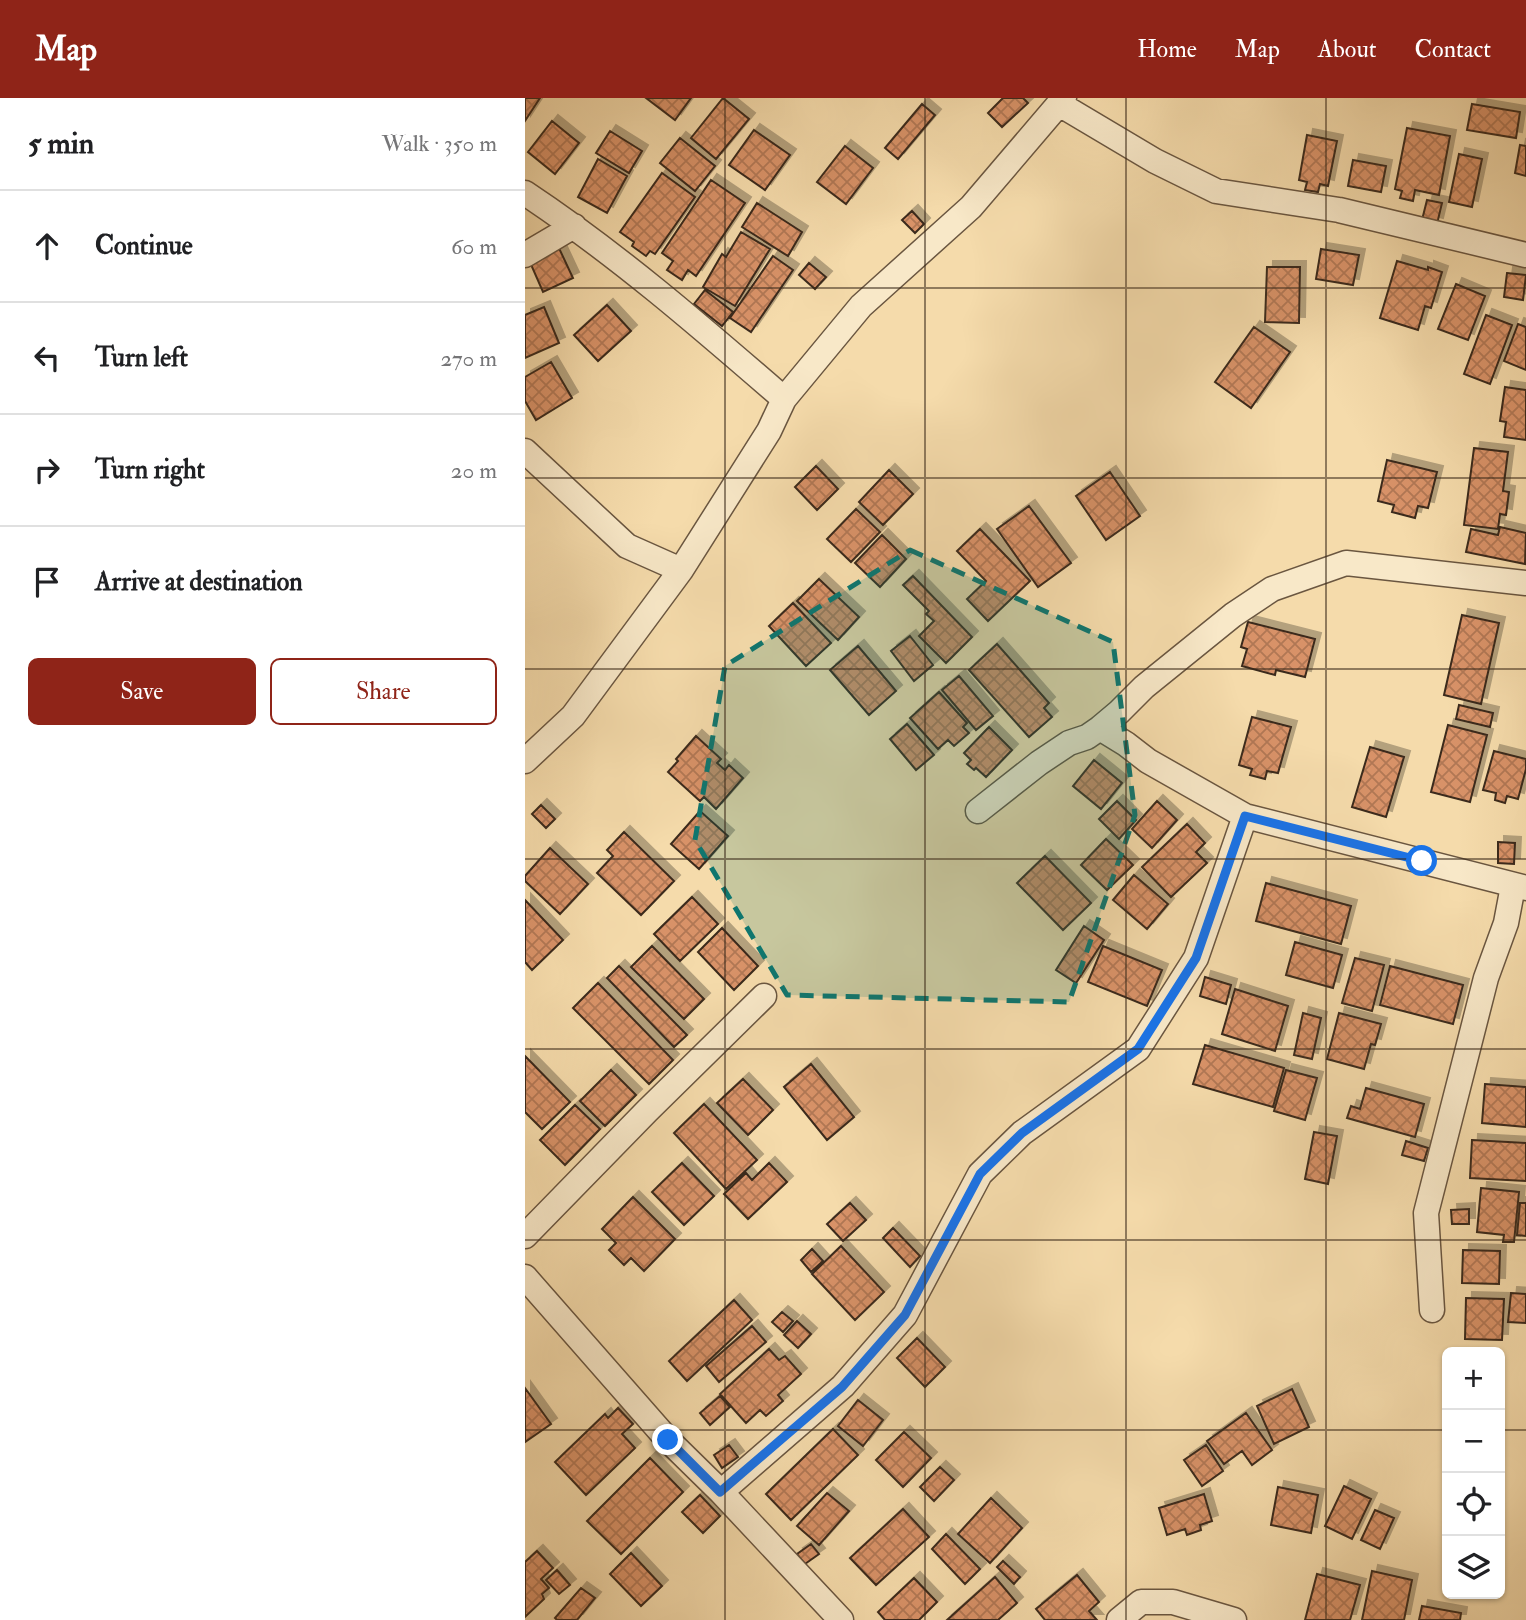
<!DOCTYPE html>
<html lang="en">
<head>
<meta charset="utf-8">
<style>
	:root { --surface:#fff; --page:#f6f6f6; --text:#202124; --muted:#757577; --line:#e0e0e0; --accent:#8f2418 }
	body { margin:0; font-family:"IM FELL Double Pica",serif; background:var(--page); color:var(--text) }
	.controls { position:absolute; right:21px; bottom:21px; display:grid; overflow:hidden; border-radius:10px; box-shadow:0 2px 5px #0004 }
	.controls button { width:63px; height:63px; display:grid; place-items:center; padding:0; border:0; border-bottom:2px solid var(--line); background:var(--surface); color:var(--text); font:35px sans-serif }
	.stop { position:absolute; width:21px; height:21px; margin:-16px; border:5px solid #1a73e8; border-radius:50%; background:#fff }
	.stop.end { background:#1a73e8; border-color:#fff; box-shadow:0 2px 7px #0008 }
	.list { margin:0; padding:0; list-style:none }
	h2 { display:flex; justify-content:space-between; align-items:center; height:91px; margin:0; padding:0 28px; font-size:30px }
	h2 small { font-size:23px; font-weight:400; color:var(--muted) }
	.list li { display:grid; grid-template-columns:46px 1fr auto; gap:21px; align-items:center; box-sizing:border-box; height:112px; padding:0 28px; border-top:2px solid var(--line) }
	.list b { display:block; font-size:26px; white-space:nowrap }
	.list em { font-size:23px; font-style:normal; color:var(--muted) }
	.actions { display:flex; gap:14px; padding:21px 28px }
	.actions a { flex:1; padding:16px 0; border:2px solid var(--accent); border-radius:10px; text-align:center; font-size:24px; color:var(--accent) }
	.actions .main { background:var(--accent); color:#fff }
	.icon { flex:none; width:38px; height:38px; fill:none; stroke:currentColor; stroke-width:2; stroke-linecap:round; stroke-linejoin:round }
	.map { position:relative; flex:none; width:1001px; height:1522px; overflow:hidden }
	header { display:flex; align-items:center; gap:42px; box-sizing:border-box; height:98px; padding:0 35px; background:var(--accent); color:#fff }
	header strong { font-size:33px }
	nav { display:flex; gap:38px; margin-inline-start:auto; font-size:24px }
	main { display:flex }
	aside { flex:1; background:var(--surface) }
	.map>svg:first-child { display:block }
	.building { fill:url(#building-cross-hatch); stroke:#3b2a1c; stroke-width:2; filter:url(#shadow) }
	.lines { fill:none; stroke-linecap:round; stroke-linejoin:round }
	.street-casing { stroke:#6a5640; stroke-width:27 }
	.street { stroke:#f8e8c8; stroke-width:24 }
	.route { stroke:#1a73e8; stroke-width:9 }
	.marked { fill:#0f766e; fill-opacity:0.2; stroke:#0f766e; stroke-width:5; stroke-dasharray:14 9; stroke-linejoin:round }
	.grid { fill:none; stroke:#3b2a1c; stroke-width:2; stroke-opacity:0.55 }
</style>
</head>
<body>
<header>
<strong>Map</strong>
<nav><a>Home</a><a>Map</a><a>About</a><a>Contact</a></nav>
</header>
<main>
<aside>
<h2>5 min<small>Walk · 350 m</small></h2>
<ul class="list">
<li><svg class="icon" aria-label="ahead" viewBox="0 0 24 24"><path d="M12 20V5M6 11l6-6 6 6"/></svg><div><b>Continue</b></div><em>60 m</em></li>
<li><svg class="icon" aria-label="left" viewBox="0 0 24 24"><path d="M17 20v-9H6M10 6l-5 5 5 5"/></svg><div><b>Turn left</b></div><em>270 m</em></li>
<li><svg class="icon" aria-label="right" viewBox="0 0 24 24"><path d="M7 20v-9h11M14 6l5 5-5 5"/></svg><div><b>Turn right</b></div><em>20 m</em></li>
<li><svg class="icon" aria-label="arrive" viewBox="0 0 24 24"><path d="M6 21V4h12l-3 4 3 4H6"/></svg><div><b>Arrive at destination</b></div></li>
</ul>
<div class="actions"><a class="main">Save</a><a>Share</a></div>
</aside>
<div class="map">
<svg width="1001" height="1522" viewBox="0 0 1001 1522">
	<defs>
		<pattern id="building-cross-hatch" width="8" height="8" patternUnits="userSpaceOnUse" patternTransform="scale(1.75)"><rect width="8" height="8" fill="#d89267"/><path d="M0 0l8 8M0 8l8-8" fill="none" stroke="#b07754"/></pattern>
		<filter id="shadow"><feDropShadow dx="6" dy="-6" stdDeviation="0" flood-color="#0004"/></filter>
	</defs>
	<rect width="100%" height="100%" fill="#f5dbab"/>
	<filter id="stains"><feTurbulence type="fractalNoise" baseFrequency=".00286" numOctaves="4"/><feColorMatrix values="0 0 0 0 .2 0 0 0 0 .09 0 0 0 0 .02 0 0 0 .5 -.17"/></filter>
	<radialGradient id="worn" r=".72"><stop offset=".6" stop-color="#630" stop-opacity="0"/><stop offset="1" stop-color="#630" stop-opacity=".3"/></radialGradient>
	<!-- building -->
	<path class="building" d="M0,0H15L0,23Z
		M121,0H166L150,22Z
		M198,0L224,21L191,61L166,40Z
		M478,0H498L503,5L477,29L463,15Z
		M397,6L410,17L373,61L360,50Z
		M947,6L995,14L991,40L942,32Z
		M27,23L54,45L30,76L3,54Z
		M882,30L925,38L914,97L890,92L888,103L875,100L877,93L870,91Z
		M229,32L265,57L240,92L204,67Z
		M85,33L117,53L104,75L71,55Z
		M782,37L812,43L803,88L795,86L793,94L780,92L782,84L774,82Z
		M155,40L190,68L170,93L135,65Z
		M995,47L1001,48V78L990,75Z
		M320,48L348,70L321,106L292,84Z
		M934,56L957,61L947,109L924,104Z
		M73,61L102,78L82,115L53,99Z
		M828,62L861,68L856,94L823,88Z
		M137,75L170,99L130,156L125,153L121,158L107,148L109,144L95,134Z
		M186,82L220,105L171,178L163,172L157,182L142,172L148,163L137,155Z
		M902,102L917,105L912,126L897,122Z
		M232,105L277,134L263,158L217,129Z
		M387,113L399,126L390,135L377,122Z
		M216,134L245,151L210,208L178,189L197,156L201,159Z
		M33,148L48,180L18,194L4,162Z
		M796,151L834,157L828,187L791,181Z
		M248,158L268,172L226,234L205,220Z
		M872,163L903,172V169L917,174L906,210L900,208L893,232L855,220Z
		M284,165L301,179L290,191L274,177Z
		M742,169H775L774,225L740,224Z
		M982,175L1001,177L998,202L979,199Z
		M931,186L960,198L943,242L913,231Z
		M180,192L208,214L197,228L169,206Z
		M82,207L106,233L73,263L49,237Z
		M19,209L34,245L0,260V217Z
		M961,217L987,227L965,286L939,276Z
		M993,226L1001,229V272L979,263Z
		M729,229L765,254L726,310L690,284Z
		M26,264L47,300L11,322L0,303V279Z
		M980,289L1001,292V342L979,339L981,324L975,323Z
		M949,350L983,354L978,393L984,394L981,417L975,416L973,431L939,427Z
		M862,362L912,374L903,410L893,408L890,420L867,414L869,407L853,403Z
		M291,368L313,391L292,412L270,389Z
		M364,372L388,396L358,427L334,404Z
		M585,374L615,418L581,442L551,398Z
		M504,408L546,465L513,489L472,431Z
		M331,411L355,434L326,464L302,441Z
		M975,429L1001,435L1000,466L941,454L946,431L973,437Z
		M455,431L505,483L463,523L442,501L461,483L432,453Z
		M357,437L381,461L355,489L330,465Z
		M388,478L447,539L421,565L394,538L409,523L401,516L404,513L378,487Z
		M294,481L334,519L313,542L272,503Z
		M268,505L306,545L281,568L244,528Z
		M937,517L974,525L956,606L919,597Z
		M723,524L790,541L780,579L751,572L750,577L717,568L722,551L716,549Z
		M385,538L408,567L389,583L366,553Z
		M472,546L524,605L519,610L527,619L504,639L444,572Z
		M333,548L371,593L344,617L305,572Z
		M434,578L468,618L451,632L417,592Z
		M414,594L442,625L438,629L444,635L429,648L423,642L413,651L385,620Z
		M934,607L968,615L965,629L931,621Z
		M727,619L766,629L753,675L742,673L740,681L725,677L727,671L714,667Z
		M382,626L409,657L391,672L365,641Z
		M923,627L962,637L945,704L906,694Z
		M464,629L487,652L461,679L451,670L449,672L442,666L446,662L439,655Z
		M171,638L196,661L192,665L200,672L204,667L218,680L191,711L179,699L175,703L143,674L153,663L151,661Z
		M845,649L879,659L861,719L827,709Z
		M969,653L1001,661V671L993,701L982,698L980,705L970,702L971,695L958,692Z
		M569,662L597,685L576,711L548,688Z
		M592,703L611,722L594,741L574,721Z
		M632,703L652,722L627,750L607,731Z
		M16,707L30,721L21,730L7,716Z
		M175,713L203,738L174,771L146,746Z
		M662,726L680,745L671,754L682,765L646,799L617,769Z
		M99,734L149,783L116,817L72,775L88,758L82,752Z
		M581,741L608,767L582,792L556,767Z
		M973,744L990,745L989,766L973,765Z
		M25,750L63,786L35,816L0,783V778Z
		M520,758L566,805L538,832L492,785Z
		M609,777L643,806L622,831L588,802Z
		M741,785L826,808L816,846L731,823Z
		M167,799L193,826L155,863L129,836Z
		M0,802L38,842L7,872L0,864Z
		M559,828L579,842L551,885L531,872Z
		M197,830L233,868L209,892L173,854Z
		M770,844L817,857L808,890L761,877Z
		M127,848L179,901L159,921L106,869Z
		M578,848L637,872L622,908L563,884Z
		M830,860L859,867L847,913L817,905Z
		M94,868L162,937L149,949L82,880Z
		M865,868L938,887L928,926L855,907Z
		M680,879L706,887L701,906L675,898Z
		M73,885L148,962L124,986L48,910Z
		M710,891L763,908L750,953L697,936Z
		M778,915L796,920L787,961L769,957Z
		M814,915L856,926L850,947L846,946L839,971L802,961Z
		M680,947L759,970L748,1009L668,986Z
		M0,958L45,1004L17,1031L0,1014Z
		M286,966L329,1019L302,1042L259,989Z
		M86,972L111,997L80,1028L55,1003Z
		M761,972L792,980L780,1022L749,1013Z
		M218,981L248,1012L223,1037L192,1005Z
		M960,986L1001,989V1029L957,1025Z
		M841,990L899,1006L890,1039L822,1020L826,1008L835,1011Z
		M179,1006L232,1062L201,1091L149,1035Z
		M50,1007L75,1031L40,1067L15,1042Z
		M789,1034L812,1038L803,1086L780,1081Z
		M947,1042L1001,1045V1083L945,1080Z
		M881,1043L903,1050L899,1063L877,1057Z
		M157,1065L189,1098L159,1127L127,1094Z
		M244,1065L262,1084L223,1121L199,1096L221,1075L227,1082Z
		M956,1090L994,1094L989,1144H978L979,1137L952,1134Z
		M108,1099L150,1141L119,1173L106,1160L99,1167L84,1152L91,1145L77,1131Z
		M325,1105L341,1122L318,1143L302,1126Z
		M995,1105H1001V1138L992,1137Z
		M944,1111V1126H927L926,1112Z
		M368,1130L395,1158L385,1169L358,1140Z
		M316,1148L359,1194L330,1222L287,1176Z
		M287,1151L298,1163L286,1174L276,1162Z
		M938,1152L975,1153L974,1186L937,1185Z
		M986,1195L1001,1196V1225L983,1224Z
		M941,1200L979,1201L977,1242L940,1241Z
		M209,1202L227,1222L162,1283L144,1263Z
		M257,1214L268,1223L258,1234L247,1224Z
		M272,1223L286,1236L273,1250L259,1237Z
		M227,1228L241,1244L194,1284L181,1268Z
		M392,1240L420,1269L400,1289L372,1260Z
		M244,1251L254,1262L260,1258L276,1276L253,1297L258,1303L241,1318L235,1312L221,1325L195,1296Z
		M0,1290L26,1326L0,1344Z
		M767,1291L784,1329L749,1346L732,1308Z
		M195,1298L205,1309L185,1327L175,1315Z
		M333,1302L358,1322L338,1348L313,1328Z
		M93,1310L108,1326L97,1336L110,1350L61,1397L30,1364L80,1316L83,1320Z
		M721,1315L747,1352L727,1367L717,1353L699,1366L682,1343Z
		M308,1331L333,1357L266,1422L241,1396Z
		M379,1334L406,1360L378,1389L351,1362Z
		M204,1347L213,1359L197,1370L189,1357Z
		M681,1347L698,1373L677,1388L659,1362Z
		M125,1360L158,1394L96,1456L62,1423Z
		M415,1369L429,1382L409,1403L395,1389Z
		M819,1388L846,1401L827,1441L800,1428Z
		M753,1389L793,1397L786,1435L746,1427Z
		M302,1395L324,1413L294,1447L272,1428Z
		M679,1396L687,1423L675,1427L676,1432L662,1437L660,1431L642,1437L634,1410Z
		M175,1397L195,1418L178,1435L157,1414Z
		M466,1400L497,1430L465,1465L433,1436Z
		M378,1411L404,1439L351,1487L325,1460Z
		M850,1412L869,1420L855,1451L836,1442Z
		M421,1436L455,1471L440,1486L407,1451Z
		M286,1446L294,1456L280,1466L272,1456Z
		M12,1453L28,1470L16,1481L24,1490L17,1496L19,1501L0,1519V1464Z
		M106,1455L137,1488L116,1508L85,1476Z
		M478,1463L495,1479L489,1486L472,1469Z
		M32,1472L45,1487L34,1496L21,1482Z
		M847,1473L887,1482L879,1522H837Z
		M792,1476L835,1487L825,1522H780Z
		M552,1477L574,1504L564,1513L572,1522H520L511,1511Z
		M470,1479L492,1505L473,1522H422Z
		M389,1480L412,1504L394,1522H360L353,1514Z
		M56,1490L70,1500L52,1522H32L30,1520Z
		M897,1508L936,1515L935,1522H894Z"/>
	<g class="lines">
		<!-- street casing -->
		<g class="street-casing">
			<path id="street" d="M534,6L630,63L691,93L814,112L1001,157
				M0,95C92,156 176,229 259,301
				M0,157L49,128
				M0,353L102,448L156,472
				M575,630L601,646L623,663L720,718L1001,790
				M0,663L48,618L156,472L244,333L259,301L336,208L446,109L539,0
				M453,713L514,665L544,645L562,639L575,630L594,614L619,589L708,517L747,491L821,465L1001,485
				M0,1138L122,1013L239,898
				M0,1179L143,1342L196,1394L316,1522
				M907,1212L901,1115L961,880L981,825L988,788
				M196,1394L318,1288L380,1217L455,1076L497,1035L613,951L671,860L720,718
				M594,1522L616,1504H648L709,1522"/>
		</g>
		<!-- street -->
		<use href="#street" class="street"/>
	</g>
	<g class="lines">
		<!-- route -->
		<path class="route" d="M143,1342L195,1394L317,1289L380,1217L455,1076L497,1035L613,951L671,860L720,718L897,763"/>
	</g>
	<!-- marked area -->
	<path class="marked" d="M385,452L588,544L610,717L544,904L262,897L170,742L200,568Z"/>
	<!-- grid -->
	<path class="grid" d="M200,0V1522M400,0V1522M601,0V1522M801,0V1522M0,190H1001M0,380H1001M0,571H1001M0,761H1001M0,951H1001M0,1142H1001M0,1332H922M975,1332H1001"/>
	<rect width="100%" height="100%" filter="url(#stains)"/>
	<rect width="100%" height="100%" fill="url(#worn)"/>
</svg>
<div class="controls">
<button>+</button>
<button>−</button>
<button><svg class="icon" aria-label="locate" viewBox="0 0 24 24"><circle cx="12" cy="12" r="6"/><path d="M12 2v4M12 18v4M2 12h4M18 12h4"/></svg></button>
<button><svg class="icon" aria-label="layers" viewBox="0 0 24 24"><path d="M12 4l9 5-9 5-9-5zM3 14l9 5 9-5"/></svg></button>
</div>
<div class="stop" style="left:897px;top:763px"></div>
<div class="stop end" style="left:143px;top:1342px"></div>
</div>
</main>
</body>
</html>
